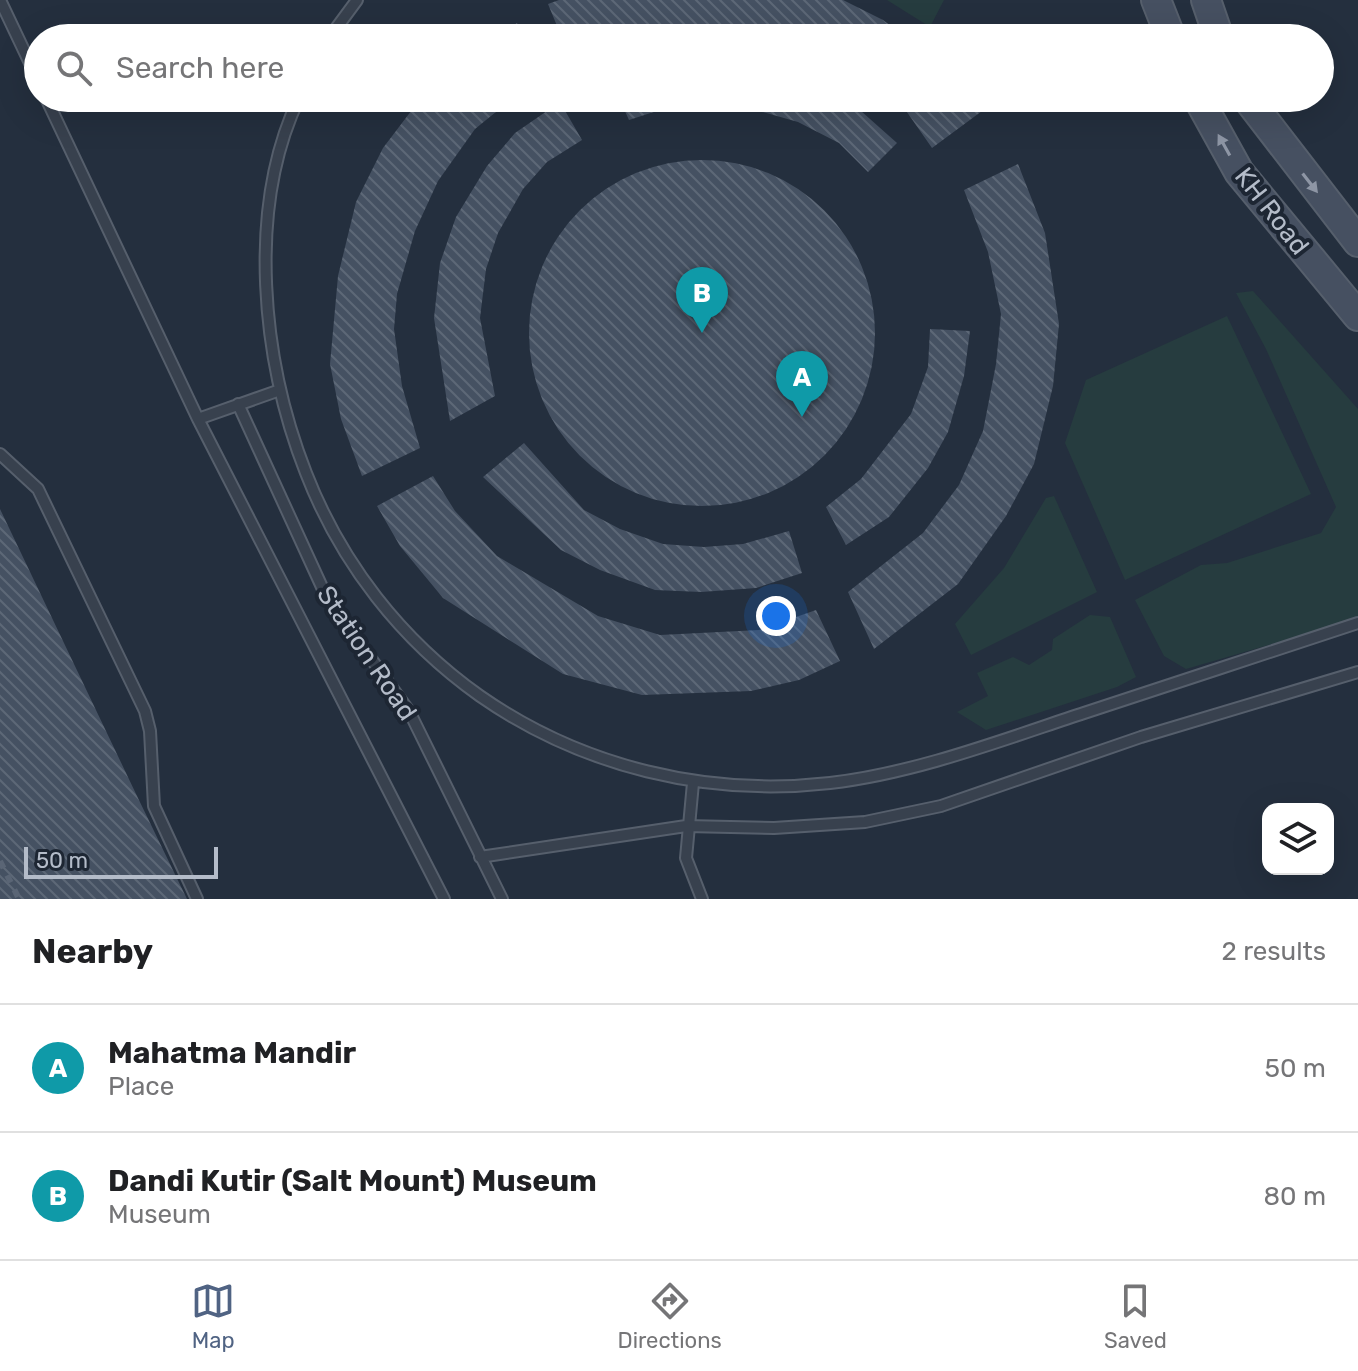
<!DOCTYPE html>
<html lang="en">
<head>
<meta charset="utf-8">
<style>
	:root { --surface:#fff; --page:#f6f6f6; --text:#202124; --muted:#757577; --line:#e0e0e0; --accent:#506383 }
	body { margin:0; font-family:Rubik,sans-serif; background:var(--page); color:var(--text) }
	.controls { position:absolute; right:24px; bottom:24px; display:grid; overflow:hidden; border-radius:16px; box-shadow:0 8px 32px #0002 }
	.controls button { width:72px; height:72px; display:grid; place-items:center; padding:0; border:0; border-bottom:2px solid var(--line); background:var(--surface); color:var(--text); font:40px sans-serif }
	.scale { position:absolute; left:24px; bottom:20px; width:194px; box-sizing:border-box; padding-left:8px; border:4px solid #b4bcc9; border-top:0; font-size:22px; line-height:28px; white-space:nowrap; color:#b4bcc9; -webkit-text-stroke:6px #1d2633; paint-order:stroke }
	.you { position:absolute; left:776px; top:616px; width:28px; height:28px; margin:-20px; border:6px solid #fff; border-radius:50%; background:#1a73e8; box-shadow:0 0 0 12px #1a73e833 }
	.badge { display:grid; place-items:center; width:52px; height:52px; border-radius:50%; background:var(--accent); color:#fff; font-size:26px; font-weight:700 }
	.pin { position:absolute; translate:-50% -66px; filter:drop-shadow(0 2px 4px #0008) }
	.pin::after { content:''; position:absolute; top:42px; width:28px; height:24px; background:inherit; clip-path:polygon(0 0,100% 0,50% 100%) }
	.list { margin:0; padding:0; list-style:none }
	h2 { display:flex; justify-content:space-between; align-items:center; height:104px; margin:0; padding:0 32px; font-size:34px }
	h2 small { font-size:26px; font-weight:400; color:var(--muted) }
	.list li { display:grid; grid-template-columns:52px 1fr auto; gap:24px; align-items:center; box-sizing:border-box; height:128px; padding:0 32px; border-top:2px solid var(--line) }
	.list b { display:block; font-size:30px; white-space:nowrap }
	.list p { margin:0; font-size:26px; white-space:nowrap; color:var(--muted) }
	.list em { font-size:26px; font-style:normal; color:var(--muted) }
	.icon { flex:none; width:44px; height:44px; fill:none; stroke:currentColor; stroke-width:2; stroke-linecap:round; stroke-linejoin:round }
	.map { position:relative; flex:none; width:1358px; height:899px; overflow:hidden }
	.search { position:absolute; background:var(--surface); box-shadow:0 8px 32px #0002; left:24px; right:24px; top:24px; height:88px; display:flex; align-items:center; gap:20px; box-sizing:border-box; padding:0 28px; border-radius:44px; color:var(--muted); font-size:30px }
	.sheet { height:360px; background:var(--surface) }
	nav { display:flex; justify-content:space-around; align-items:center; box-sizing:border-box; height:112px; border-top:2px solid var(--line); background:var(--surface); font-size:22px; color:var(--muted) }
	nav a { display:grid; justify-items:center; gap:4px }
	nav .on { color:var(--accent) }
	.map>svg:first-child { display:block }
	.green { fill:#263c3f }
	.building { fill:url(#building-back-hatch) }
	.lines { fill:none; stroke-linecap:round; stroke-linejoin:round }
	.lane-casing { stroke:#565f6c; stroke-width:14 }
	.secondary-casing { stroke:#565f6c; stroke-width:32 }
	.lane { stroke:#38414e; stroke-width:10 }
	.secondary { stroke:#465061; stroke-width:28 }
	.rail { stroke:#5a6575; stroke-width:6; stroke-dasharray:8 8; stroke-linecap:butt }
	.oneway { fill:#8e96a5 }
	.labels { text-anchor:middle; stroke-width:8; stroke-linejoin:round; paint-order:stroke }
	.street-label { font-size:26px; fill:#b4bcc9; stroke:#1d2633 }
</style>
</head>
<body>
<div class="map">
<svg width="1358" height="899" viewBox="0 0 1358 899">
	<defs>
		<pattern id="building-back-hatch" width="6" height="6" patternUnits="userSpaceOnUse" patternTransform="scale(2)"><rect width="6" height="6" fill="#455162"/><path d="M-1 5l2 2M0 0l6 6M5-1l2 2" fill="none" stroke="#5d6877"/></pattern>
	</defs>
	<rect width="100%" height="100%" fill="#242f3e"/>
	<!-- green -->
	<path class="green" d="M887,0H944L930,27Z
		M1253,291L1358,409V619L1186,669L1164,656L1135,600L1201,565L1227,563L1321,533L1336,507L1266,349L1236,293Z
		M1227,316L1311,494L1125,580L1065,443L1086,380Z
		M1054,496L1097,592L971,655L955,624L1004,568L1046,498Z
		M1090,615L1110,617L1136,677L1117,687L986,730L957,712L988,696L977,673L1013,657L1029,665L1052,650L1053,639Z"/>
	<!-- building -->
	<path class="building" d="M559,0H843L883,20L907,38H764L684,29L643,38H562L548,4Z
		M517,23L525,38H496Z
		M421,98H513L475,129L438,181L415,231L397,294L394,329L402,386L420,448L362,476L341,419L330,364L338,276L356,202L383,148Z
		M619,98H838L861,111L897,143L868,172L839,143L798,122L745,107L714,104L663,109L629,120Z
		M891,98H971L982,111L932,148L902,105Z
		M560,102L582,140L547,162L523,189L498,233L486,269L480,318L495,396L450,421L434,318L440,263L456,217L487,166L515,133Z
		M529 333a173 173 0 1 1 346 0a173 173 0 1 1-346 0Z
		M1018,164L1045,233L1059,324L1053,386L1034,464L1006,516L958,584L874,649L848,592L923,533L959,485L983,431L996,364L1001,314L988,252L964,190Z
		M930,329L970,331L964,376L948,432L928,468L889,517L846,545L826,507L861,479L911,414L928,367Z
		M524,443L584,510L620,529L663,544L704,547L743,544L789,531L802,573L756,588L701,592L655,590L600,570L561,550L483,477Z
		M433,476L455,511L497,556L598,616L660,635L759,630L816,610L840,661L799,680L751,691L642,695L563,674L443,598L400,546L377,506Z
		M0,509L137,796L187,899H0Z"/>
	<g class="lines">
		<!-- lane casing -->
		<g class="lane-casing">
			<path id="lane" d="M0,0L38,80
				M329,38L357,0
				M46,98L198,419L444,899
				M299,98C246,209 262,361 306,473C341,563 401,640 480,696C582,767 707,797 830,783C916,773 1002,740 1084,713C1175,683 1267,653 1358,623
				M238,404L327,598L409,711L502,899
				M198,419L280,390
				M0,454L38,489L145,711L150,731L154,806L197,899
				M693,783L686,858L702,899
				M480,857L686,826L774,828L865,822L941,806L1141,737L1358,672"/>
		</g>
		<!-- secondary casing -->
		<g class="secondary-casing">
			<path id="secondary" d="M1156,0L1171,38
				M1206,0L1219,38
				M1198,98L1239,172L1358,316
				M1247,98L1358,242"/>
		</g>
		<!-- lane -->
		<use href="#lane" class="lane"/>
		<!-- secondary -->
		<use href="#secondary" class="secondary"/>
		<!-- rail -->
		<path class="rail" d="M0,861L19,899"/>
	</g>
	<!-- one-way arrows -->
	<defs><path id="oneway-solid" d="M-6-.8H1V-3.2L6.5 0L1 3.2V.8H-6Z" transform="scale(2)"/></defs>
	<g class="oneway">
		<use href="#oneway-solid" transform="translate(1224 145) rotate(-119)"/>
		<use href="#oneway-solid" transform="translate(1310 183) rotate(52)"/>
	</g>
	<g class="labels">
		<!-- street labels -->
		<g class="street-label">
			<text transform="translate(1272 211) rotate(52)" y="9">KH Road</text>
			<text transform="translate(367 653) rotate(56)" y="9">Station Road</text>
		</g>
	</g>
</svg>
<div class="controls">
<button><svg class="icon" aria-label="layers" viewBox="0 0 24 24"><path d="M12 4l9 5-9 5-9-5zM3 14l9 5 9-5"/></svg></button>
</div>
<div class="scale">50 m</div>
<div class="you"></div>
<div class="pin badge" style="left:802px;top:417px;background:#0f9aa8">A</div>
<div class="pin badge" style="left:702px;top:333px;background:#0f9aa8">B</div>
<div class="search"><svg class="icon" aria-label="search" viewBox="0 0 24 24"><circle cx="10" cy="10" r="6"/><path d="M15 15l6 6"/></svg>Search here</div>
</div>
<section class="sheet">
<h2>Nearby<small>2 results</small></h2>
<ul class="list">
<li><span class="badge" style="background:#0f9aa8">A</span><div><b>Mahatma Mandir</b><p>Place</p></div><em>50 m</em></li>
<li><span class="badge" style="background:#0f9aa8">B</span><div><b>Dandi Kutir (Salt Mount) Museum</b><p>Museum</p></div><em>80 m</em></li>
</ul>
</section>
<nav>
<a class="on"><svg class="icon" aria-label="map" viewBox="0 0 24 24"><path d="M3 6l6-2 6 2 6-2v14l-6 2-6-2-6 2zM9 4v14M15 6v14"/></svg>Map</a>
<a><svg class="icon" aria-label="directions" viewBox="0 0 24 24"><path d="M12 3l9 9-9 9-9-9zM9 14v-3h6M13 9l2 2-2 2"/></svg>Directions</a>
<a><svg class="icon" aria-label="saved" viewBox="0 0 24 24"><path d="M7 4h10v16l-5-4-5 4z"/></svg>Saved</a>
</nav>
</body>
</html>
